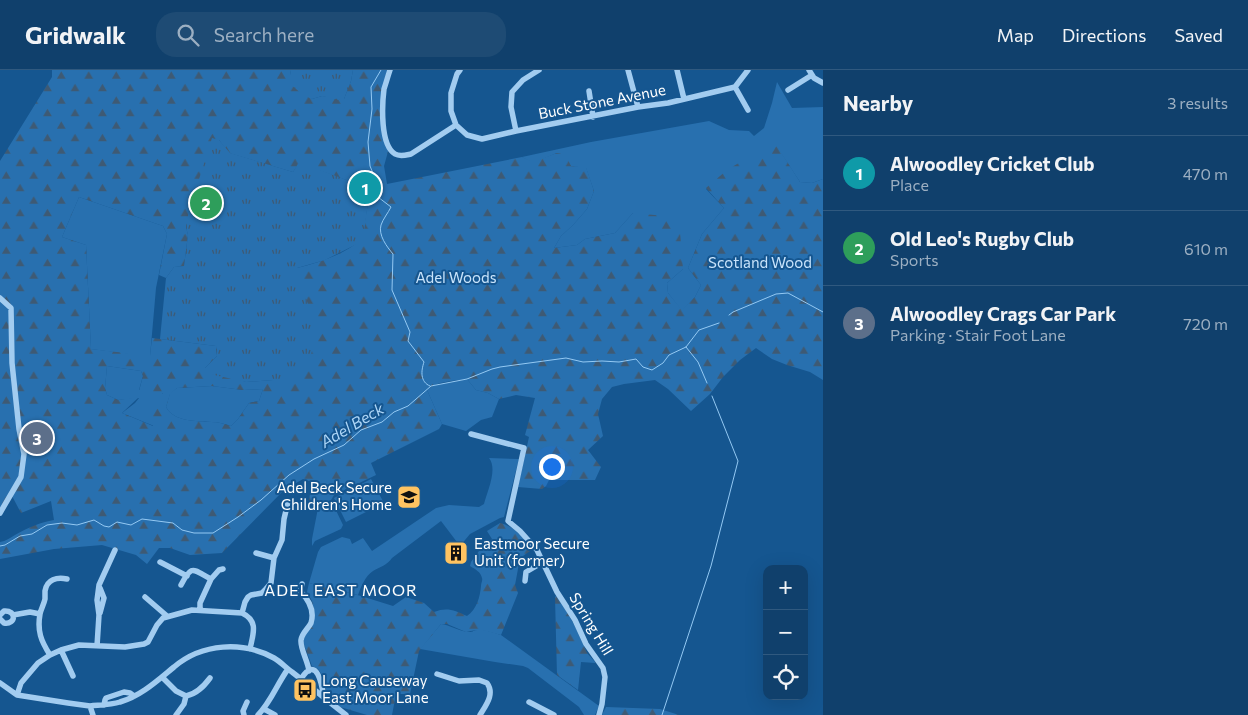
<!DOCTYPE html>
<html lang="en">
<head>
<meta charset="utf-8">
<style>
	:root { --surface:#10406c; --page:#1e4b74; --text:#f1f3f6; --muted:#9cafc2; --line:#30597f; --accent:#ffc361 }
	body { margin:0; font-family:Commissioner,sans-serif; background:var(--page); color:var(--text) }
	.controls { position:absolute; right:15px; bottom:15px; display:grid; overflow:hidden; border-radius:10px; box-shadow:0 5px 20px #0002 }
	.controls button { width:45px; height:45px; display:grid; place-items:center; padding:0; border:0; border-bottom:1px solid var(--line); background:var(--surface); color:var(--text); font:25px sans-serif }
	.you { position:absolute; left:551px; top:396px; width:18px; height:18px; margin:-12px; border:4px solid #fff; border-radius:50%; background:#1a73e8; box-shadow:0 0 0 8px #1a73e833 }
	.badge { display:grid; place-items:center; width:32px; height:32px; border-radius:50%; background:var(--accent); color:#fff; font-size:16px; font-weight:700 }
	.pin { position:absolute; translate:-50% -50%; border:2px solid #fff; box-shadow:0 1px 5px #0006 }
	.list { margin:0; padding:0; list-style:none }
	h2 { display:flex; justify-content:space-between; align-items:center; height:65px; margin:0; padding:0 20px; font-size:21px }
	h2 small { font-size:16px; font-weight:400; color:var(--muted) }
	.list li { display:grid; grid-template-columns:32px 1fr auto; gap:15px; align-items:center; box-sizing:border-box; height:75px; padding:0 20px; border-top:1px solid var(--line) }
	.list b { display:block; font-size:19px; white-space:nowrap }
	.list p { margin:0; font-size:16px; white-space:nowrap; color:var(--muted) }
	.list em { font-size:16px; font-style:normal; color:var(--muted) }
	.icon { flex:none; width:28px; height:28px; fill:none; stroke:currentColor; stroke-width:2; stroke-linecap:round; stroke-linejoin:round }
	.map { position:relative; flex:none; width:823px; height:645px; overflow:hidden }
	header { display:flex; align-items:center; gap:30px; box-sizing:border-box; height:70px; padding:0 25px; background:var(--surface); border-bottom:1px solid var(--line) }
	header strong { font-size:24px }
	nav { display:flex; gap:28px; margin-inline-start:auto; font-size:18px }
	.search { width:350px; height:45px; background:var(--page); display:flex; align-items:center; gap:12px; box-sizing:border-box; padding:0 18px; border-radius:20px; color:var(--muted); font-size:19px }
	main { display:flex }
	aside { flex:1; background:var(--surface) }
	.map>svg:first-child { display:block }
	.green { fill:#2870af }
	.forest { fill:url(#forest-firs); fill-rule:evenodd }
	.park { fill:url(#park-tufts) }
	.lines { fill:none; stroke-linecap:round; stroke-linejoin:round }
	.stream { stroke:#94c9f3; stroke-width:1 }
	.minor { stroke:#a2ccf0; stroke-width:5.5 }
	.labels { text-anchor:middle; stroke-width:4; stroke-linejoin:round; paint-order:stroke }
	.street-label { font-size:15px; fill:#fff; stroke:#155690 }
	.park-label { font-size:15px; fill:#c9e4fc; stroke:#155690 }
	.poi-label { font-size:15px; fill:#fff; stroke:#155690; text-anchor:start }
	.water-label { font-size:16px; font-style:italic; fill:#aed6f7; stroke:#155690 }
	.neighbourhood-label { font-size:16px; letter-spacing:1px; fill:#fff; stroke:#155690 }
</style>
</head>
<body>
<header>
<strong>Gridwalk</strong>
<div class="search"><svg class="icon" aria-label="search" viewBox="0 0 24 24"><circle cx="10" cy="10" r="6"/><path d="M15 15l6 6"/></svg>Search here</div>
<nav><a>Map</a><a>Directions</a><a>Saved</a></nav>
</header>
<main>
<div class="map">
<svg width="823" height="645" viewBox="0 0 823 645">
	<defs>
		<pattern id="forest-firs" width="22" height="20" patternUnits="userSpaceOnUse" patternTransform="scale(1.25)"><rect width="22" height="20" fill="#2870af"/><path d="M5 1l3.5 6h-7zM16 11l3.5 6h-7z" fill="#3e5a74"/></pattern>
		<pattern id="park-tufts" width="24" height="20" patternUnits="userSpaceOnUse" patternTransform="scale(1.25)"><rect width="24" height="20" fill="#2870af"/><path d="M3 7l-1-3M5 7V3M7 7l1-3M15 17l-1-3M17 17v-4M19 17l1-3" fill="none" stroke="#3e5a74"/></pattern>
	</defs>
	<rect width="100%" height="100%" fill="#155690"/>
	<!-- green -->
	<path class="green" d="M777,12L792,38L823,37V109L812,113L800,112L777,77L706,119L724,138L702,164L688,198L701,215L695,227L682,241L668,223L667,213L683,199L633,143L615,163L585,169L577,175L554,178L561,166L573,155L587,139L594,121L586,98L571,96L557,83L533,93L522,87L591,72L709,51L729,60L749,61L754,66L764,58L772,33Z
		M79,127L163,156L167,164L156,218L150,287L91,279L86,175L62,167Z
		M107,296L141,301L143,306L139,320L163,322L154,356L122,343L135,333L139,328L118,330L107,325L105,318Z
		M467,309L476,320L488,323L499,329L492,347L481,350L466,361L442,354L427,320L431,316Z
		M212,316L243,320L263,319L259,331L249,333L238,349L231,356C225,354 218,352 211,352C196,351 174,352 166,337L170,323L177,318Z
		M489,388L519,389L504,447L500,448L470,464L460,476L441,451L392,488C387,495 380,497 373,501C365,506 361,517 358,525L309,513L318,482L321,477L342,467L350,469L352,474L363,468L372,481L436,438L449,435L479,437L484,434C487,422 498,399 489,388Z
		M371,409L384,433L346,452L334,428Z
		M331,430L343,455L341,459L315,471L312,476V469L319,433Z
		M441,554C450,555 458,561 469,562C474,562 471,561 477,560C485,559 493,563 501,565L599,636L595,645H584L579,637L528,598L523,596L495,592L420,579Z"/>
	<!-- forest -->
	<path class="forest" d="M52,0H290L291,5L312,29L322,26L344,29L351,11L353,0H390L384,20L383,47L389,78L384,96L387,114L522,87L533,92L557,83L565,84L571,96L586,97L594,121L587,139L573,155L561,166L554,178L577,175L585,169L615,163L633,143L665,146L680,162L683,199L667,213L668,223L682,240L695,227L701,215L688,198L702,164L724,138L706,118L727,100L752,85L758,87L777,76L800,112L812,113L823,109V310L810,302L787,295L772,289L756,278L740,290L723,307L710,324L691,341L668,319L655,310L624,314L612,317L602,329L598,344L603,366L588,380L601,397L595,410H549L546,416L542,419L518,417L529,367L525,365L535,328L516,325L499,329L488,323L476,320L467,309C454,311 436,311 427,320L442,354L439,359L371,393L376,405L334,425L331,430L308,436L312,412L303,409L284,420L222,483L190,485L170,478H159L147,494L136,485L102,475L54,479L0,489V472C6,471 10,468 15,465C27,458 41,452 54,450L51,431L21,443L11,424L0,439V91L52,7ZM219,70L229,83L293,102L299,93L352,112L372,127L368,133L362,169C344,185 320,192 297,198L283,310H273L246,312L205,298L217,286L216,276L152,268L150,286L91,279L86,175L62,167L79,127L163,156L167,164L159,205L166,208L174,197L184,196L188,165L186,157ZM107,296L141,301L143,306L139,321L142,324L163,323L152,337L153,356L122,343L139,327L118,330L107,325L105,318ZM212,316L243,320L263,319L259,331L249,333L238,349L231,356C225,354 218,352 211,352C196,351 174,352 166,337L170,324L177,318Z
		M500,453C514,456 524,468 533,479L520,488L515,515L518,523L501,565L486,561L476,560L466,562L447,554H441L419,581L410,624H396L392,645H367L340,637L326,625L322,605L318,599L312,596L303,572L314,541L312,531L307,522L309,513L361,526L393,536L406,527L424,533L434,542C447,537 454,540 467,546C477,539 480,527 481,516C481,513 483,510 482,508C481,502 475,499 470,496L471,492L479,481L484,480L492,469L487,461Z
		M557,525L575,556L587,583L596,593L581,592L578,620L557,605L555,527Z
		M606,637L660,639L679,645H602Z"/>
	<!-- park -->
	<path class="park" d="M290,0H353L351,11L344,29L339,30L322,26L312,29L303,25L289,13L291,5Z
		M212,68L219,70L230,83L293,102L299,92L352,112L359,107L368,114L372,127L368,133L363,169L357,174L325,190L297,198L316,261L315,270L310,288L300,303L283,310H273L246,312L205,303V298L217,286L216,276L160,269L166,208L174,197L184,196L188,165L186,157L189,141Z"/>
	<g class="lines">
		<!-- stream -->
		<path class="stream" d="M381,0L371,17L372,39L368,72L370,96L377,113L374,124L391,137C388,143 383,149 381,155C378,165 387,177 393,184L392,220L410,262L408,271L424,292C421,301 420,312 430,316
			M729,245L733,242L776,224L788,223L823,242
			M686,277L698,292L707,313
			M0,476L5,475L20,466L32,464L47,455L62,453L77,455L94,450L104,456L109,457L117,452L131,455L142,449L173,453L182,460L194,463H213L238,447L261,430L289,405L314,389L344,375L361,360L382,352L394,342L408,336L431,316L467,309L492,299L500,297L566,288L583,292L602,291L619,292L636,289L643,297L652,300L663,293L669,285L686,277L699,260L719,253
			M662,645L711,496L738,391L712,326"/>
		<!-- minor -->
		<path class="minor" d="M390,0C388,6 386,13 384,19C382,35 380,75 395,84C400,87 406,85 411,84L456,55
			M460,0L457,4L451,23V41L456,55L467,65L482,69L516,61L638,37L668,33L735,17L748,0
			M628,0L638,37
			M677,0L684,29
			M809,0L814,8L823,13
			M735,17L748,40
			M788,20L812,5
			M589,21L593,47
			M516,61L511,37L512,22L523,10L539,0
			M0,228L11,238L12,293L19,359L24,384L21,407L0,443
			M471,364L524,378L508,451L520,461L537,480L557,522L575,550L586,574L603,598L605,607L602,634L599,645
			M256,483L274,488
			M160,492L187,506
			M211,509L219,500L223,499
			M525,511L526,502L543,492
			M302,514L300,521C309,530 315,540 311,553C308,559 302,563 301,570C300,579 308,591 309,601
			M181,515C192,494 192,499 211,509L200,533V540
			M145,527L167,546
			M100,543L104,528L100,518
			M242,543L245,532L248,527L251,525L262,523L265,520L271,513L274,488L282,470L284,449L288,432
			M40,544C41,539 44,534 45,529C45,526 45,523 45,521C47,509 57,507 67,509
			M0,545L4,541C17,540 16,555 4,553L0,549
			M13,545L30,542L40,544C37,561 41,571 50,585
			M97,576L99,545L97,530L99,515L115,480
			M61,580L73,606
			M437,604L459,611L479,610L487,613C495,624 486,635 480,645
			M162,607L176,621L186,626L184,634L176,645
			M301,609C317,584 322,615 324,628
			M0,613L17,625L68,633L90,636L93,645
			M17,625L21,613L38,593L50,585L61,580L79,575L125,577L144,574L148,572L157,555L163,548L192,540L242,543C259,551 253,564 250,579
			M186,626C197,624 204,616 210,608
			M529,632L554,645
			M104,635L105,630L106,628L124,622L130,623L134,626
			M90,636C100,635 111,635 120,632C141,626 158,610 174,597C202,573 243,571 274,588C281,592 286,598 292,602C310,616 328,631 346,645
			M264,639L275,645
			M244,645L243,641L247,632
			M258,645C271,632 277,614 288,599"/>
	</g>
	<!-- icons -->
	<defs>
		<g id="school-square" transform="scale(1.25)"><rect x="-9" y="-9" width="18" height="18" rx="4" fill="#ffc361" stroke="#155690"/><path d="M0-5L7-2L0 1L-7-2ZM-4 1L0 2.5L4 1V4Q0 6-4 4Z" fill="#111"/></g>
		<g id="building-square" transform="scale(1.25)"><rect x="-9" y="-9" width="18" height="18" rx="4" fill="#ffc361" stroke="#155690"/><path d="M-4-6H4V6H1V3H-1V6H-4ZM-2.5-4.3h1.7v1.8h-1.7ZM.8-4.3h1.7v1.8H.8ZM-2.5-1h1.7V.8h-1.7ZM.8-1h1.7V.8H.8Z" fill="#111"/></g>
		<g id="bus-square" transform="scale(1.25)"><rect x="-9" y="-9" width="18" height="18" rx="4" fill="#ffc361" stroke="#155690"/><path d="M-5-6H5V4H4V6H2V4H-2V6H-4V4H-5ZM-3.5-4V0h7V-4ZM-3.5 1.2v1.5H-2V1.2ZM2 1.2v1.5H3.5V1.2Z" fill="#111"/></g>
	</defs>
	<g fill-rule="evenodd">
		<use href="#school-square" x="409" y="427"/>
		<use href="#building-square" x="456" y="483"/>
		<use href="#bus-square" x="305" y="620"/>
	</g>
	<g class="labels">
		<!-- street labels -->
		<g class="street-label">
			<text transform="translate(602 32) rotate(-11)" y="5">Buck Stone Avenue</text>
			<text transform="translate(591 554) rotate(59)" y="5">Spring Hill</text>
		</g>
		<!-- park labels -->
		<g class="park-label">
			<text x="760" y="198">Scotland Wood</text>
			<text x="456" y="213">Adel Woods</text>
		</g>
		<!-- poi labels -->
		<g class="poi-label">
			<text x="392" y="423" text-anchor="end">Adel Beck Secure<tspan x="392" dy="17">Children's Home</tspan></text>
			<text x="474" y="479">Eastmoor Secure<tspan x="474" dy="17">Unit (former)</tspan></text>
			<text x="322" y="616">Long Causeway<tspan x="322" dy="17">East Moor Lane</tspan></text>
		</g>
		<!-- water labels -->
		<g class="water-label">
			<text transform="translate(352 355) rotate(-31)" y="6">Adel Beck</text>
		</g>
		<!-- neighbourhood labels -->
		<g class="neighbourhood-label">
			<text x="341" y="526">ADEL EAST MOOR</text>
		</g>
	</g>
</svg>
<div class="controls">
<button>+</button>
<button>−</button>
<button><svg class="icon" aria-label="locate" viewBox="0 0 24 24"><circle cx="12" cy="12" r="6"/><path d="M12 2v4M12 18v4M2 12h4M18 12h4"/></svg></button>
</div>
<div class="you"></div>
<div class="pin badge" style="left:365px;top:118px;background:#0f9aa8">1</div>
<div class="pin badge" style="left:206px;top:133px;background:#2e9e5b">2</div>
<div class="pin badge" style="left:37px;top:368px;background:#5c6f8a">3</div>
</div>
<aside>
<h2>Nearby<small>3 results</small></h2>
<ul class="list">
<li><span class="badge" style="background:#0f9aa8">1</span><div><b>Alwoodley Cricket Club</b><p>Place</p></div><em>470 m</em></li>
<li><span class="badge" style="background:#2e9e5b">2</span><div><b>Old Leo's Rugby Club</b><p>Sports</p></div><em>610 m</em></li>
<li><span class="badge" style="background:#5c6f8a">3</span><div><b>Alwoodley Crags Car Park</b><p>Parking · Stair Foot Lane</p></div><em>720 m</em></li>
</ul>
</aside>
</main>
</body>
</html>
